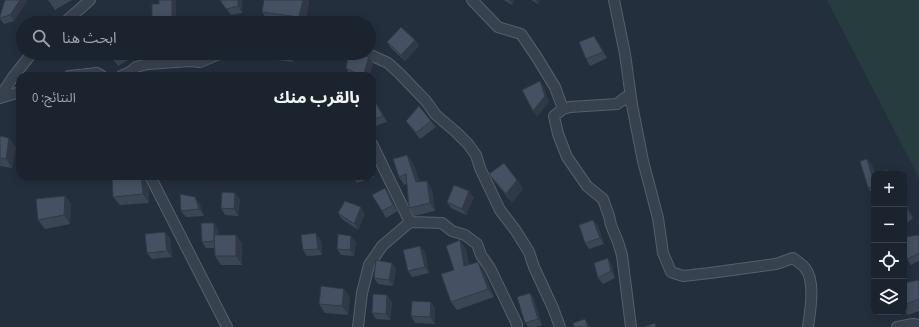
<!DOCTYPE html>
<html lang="ar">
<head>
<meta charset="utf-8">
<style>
	:root { --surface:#1b232e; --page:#282f3a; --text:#f1f3f6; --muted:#a0a4aa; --line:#39404a }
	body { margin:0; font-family:"Source Sans 3","Noto Sans Arabic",sans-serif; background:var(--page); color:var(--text); direction:rtl }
	.controls { position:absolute; right:12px; bottom:12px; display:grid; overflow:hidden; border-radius:8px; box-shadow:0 2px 10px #0003 }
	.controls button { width:36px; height:36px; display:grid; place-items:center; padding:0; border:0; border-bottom:1px solid var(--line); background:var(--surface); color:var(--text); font:20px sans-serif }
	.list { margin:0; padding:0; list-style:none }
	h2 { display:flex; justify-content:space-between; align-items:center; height:52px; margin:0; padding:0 16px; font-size:17px }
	h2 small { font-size:13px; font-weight:400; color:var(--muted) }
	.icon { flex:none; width:22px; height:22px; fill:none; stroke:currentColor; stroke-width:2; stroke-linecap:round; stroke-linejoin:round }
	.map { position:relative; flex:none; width:919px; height:327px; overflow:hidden; direction:ltr }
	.search { position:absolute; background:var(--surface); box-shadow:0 2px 10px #0003; left:16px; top:16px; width:360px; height:44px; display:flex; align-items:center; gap:10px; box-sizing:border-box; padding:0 14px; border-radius:22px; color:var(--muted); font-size:15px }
	.panel { position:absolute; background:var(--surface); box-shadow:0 2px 10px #0003; left:16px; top:72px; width:360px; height:108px; border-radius:12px; direction:rtl }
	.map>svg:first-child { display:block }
	.green { fill:#263c3f }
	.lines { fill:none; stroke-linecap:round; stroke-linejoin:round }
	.minor-casing { stroke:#565f6c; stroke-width:12 }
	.minor { stroke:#38414e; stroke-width:10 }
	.wall { fill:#3b4654 }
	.shaded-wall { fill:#303945 }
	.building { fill:#455162; stroke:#303945 }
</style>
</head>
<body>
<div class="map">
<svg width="919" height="327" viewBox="0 0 919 327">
	<rect width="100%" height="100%" fill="#242f3e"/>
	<!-- green -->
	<path class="green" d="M827,0H919V178Z"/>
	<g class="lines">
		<!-- minor casing -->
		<g class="minor-casing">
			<path id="minor" d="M472,0L498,27L521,34L536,56L555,87L563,109
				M614,0L625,54L632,105L643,161L658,218L663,253L671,272L683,276L710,273L776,264L793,258C797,261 802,264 805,268C816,281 810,312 808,327
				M64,23L90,0
				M366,53L388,63L399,73L426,101L436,115L456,132L468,144L476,155L480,168L500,210L516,231L529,252L534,267L553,308L560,327
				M69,76L97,73L102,76
				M121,76L130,72L136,67L148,64L190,61L200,62L222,53
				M0,97L13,77L32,53
				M0,98L20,92
				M372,144L410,222
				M150,176L227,327
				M358,327L362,293L369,265L382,246L410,222L442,223L452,231L465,235L477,244L481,255L490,268L517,324V327
				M631,327L622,255L618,242L611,225L609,216L603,199L587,186L567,157L558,134L554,116L563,109L570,107L617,104L626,97L632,105
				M897,327L913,324L919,325"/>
		</g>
		<!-- minor -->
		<use href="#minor" class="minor"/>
	</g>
	<!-- wall -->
	<path class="wall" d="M48,0H72L55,10Z
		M220,0H242V13L231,15Z
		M264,0H308L309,2L305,23H291L267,19L262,12Z
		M504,0H514L512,5Z
		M531,0H540L538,4Z
		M27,1L14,21L4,24L0,19V16Z
		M415,40L419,46L405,61L391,48L387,42Z
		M598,42L607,58L590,66L586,59Z
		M111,53H130L132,58L118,66L113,59Z
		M292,53L293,62L277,60L273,54Z
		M369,57L373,63L369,76H353L350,75L346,68Z
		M372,104L380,109L387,122L372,127Z
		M406,121H431L436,127L420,139Z
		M0,136L16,147L12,168L0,166Z
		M413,163L419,181L432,189L435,211L414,216L409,208L407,184L404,185L399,177Z
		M873,167L875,174H874V196L868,188Z
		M372,171L374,177L357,183L352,176H372Z
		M489,174L517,180L523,189L512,203L496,183Z
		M112,176H142L148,186L149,203L120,205L113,197Z
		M385,188L389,194L398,211L386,218L382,211Z
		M65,196L71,204L70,224L45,229L38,220Z
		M474,197L466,215L451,208L447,202Z
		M240,199L238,216L225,215L221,208Z
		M904,200L913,218L904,225Z
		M199,203L204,216L186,217L181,211Z
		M338,213L365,214L358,230L342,219Z
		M593,220L598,226L604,244L589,249L585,243Z
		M218,229V235H236L242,244V265H221L215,256V248H206L202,242Z
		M919,235V261L911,265L907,259Z
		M170,238L172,257L152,259L147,253Z
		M321,240L322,255L307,256L303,250Z
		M356,242L354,256L341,255L337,249Z
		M420,246L425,252L429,273L412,277L408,271Z
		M466,249L469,265L483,270L494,297L457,310L451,302L454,270Z
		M392,263L396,269L393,286L378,284L374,278Z
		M612,265L615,278L603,284L598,278Z
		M919,280V311L908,315L904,310V283Z
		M530,293L534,299L542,325L535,327H529L525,323Z
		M387,295L392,302L390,320L376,319L372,313Z
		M350,297L348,315L325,313L319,304Z
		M435,308V324L415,323L411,316Z"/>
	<!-- shaded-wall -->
	<path class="shaded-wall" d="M20,0H27V1L14,21L10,15Z
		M172,0H176V23H172Z
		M238,0H242V13L238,6Z
		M303,0H308L309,2L305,23H303L299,17Z
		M509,0H514L512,5Z
		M535,0H540L538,4Z
		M594,36L598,42L607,58L603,52Z
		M415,40L419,46L405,61L401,55Z
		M288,53H292L293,62L288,56Z
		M369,57L373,63L369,76H363Z
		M540,81L544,87L549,102L537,117L533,111Z
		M376,103L380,109L387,122L383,116Z
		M9,138L16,147L12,168L6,159Z
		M407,155L413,163L421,190L416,182Z
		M867,159L873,167L875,174H874V179L872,176Z
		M141,176H142L145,180L148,186L149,203L143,194Z
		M517,180L523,189L512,203L506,194Z
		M427,181L432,189L435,211L430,203Z
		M385,188L389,194L398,211L393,205Z
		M469,191L474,197L466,215L462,209Z
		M235,193L240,199L238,216L234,209Z
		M65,196L71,204L70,224L64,215Z
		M195,197L199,203L204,216L199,209Z
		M904,200L913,218L907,210L904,203Z
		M361,207L365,214L358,230L354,224Z
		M593,220L598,226L604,244L600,238Z
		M214,223L218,229L219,248L214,241Z
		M165,232L170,238L172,257L167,251Z
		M316,233L321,240L322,255L318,249Z
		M236,235L242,244V265L236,256Z
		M351,236L356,242L354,256L350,250Z
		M460,240L466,249L470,275L464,266Z
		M420,246L425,252L429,273L425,267Z
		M608,258L612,265L615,278L611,271Z
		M478,262L483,270L494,297L488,289Z
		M392,263L396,269L393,286L389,280Z
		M344,289L350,297L348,315L342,306Z
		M530,293L534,299L542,325L538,319Z
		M387,295L392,302L390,320L386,314Z
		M431,302L435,308V324L430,317Z
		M585,319L589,325L590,327H588Z"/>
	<!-- building -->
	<path class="building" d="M5,0H20L10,15L0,18V16Z
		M159,0H172V23H152V4H159Z
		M220,0H238V6L226,9Z
		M264,0H303L299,17L262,12Z
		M175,21L188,23H174Z
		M401,27L415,40L401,55L387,42Z
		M594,36L603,52L586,59L579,42Z
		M111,53H126L113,59Z
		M273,53H288V56L273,54Z
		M349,53H354L369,57L363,76H361L346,68Z
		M540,81L545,96L533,111L522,90Z
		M376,103L383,116L372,120V104Z
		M419,106L431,121L416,133L406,121Z
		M0,136L9,138L6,159L0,158Z
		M407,155L416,182L427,181L430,203L409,208L406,174L399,177L393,159Z
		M867,159L872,176L874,175V186L868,188L860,161Z
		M504,163L517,180L506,194L489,174Z
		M887,170L889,174H876Z
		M112,176H141L143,194L113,197Z
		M454,185L469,191L462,209L447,202Z
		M385,188L393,205L382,211L372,195Z
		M222,192L235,193L234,209L221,208Z
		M180,194L195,197L199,209L181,211Z
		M65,196L64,215L38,220L36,199Z
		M345,201L361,207L354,224L338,213Z
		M904,203L907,210L904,213Z
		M593,220L600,238L585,243L579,225Z
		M201,223H214V241L202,242Z
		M165,232L167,251L147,253L145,234Z
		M316,233L318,249L303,250L301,235Z
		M338,234L351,236L350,250L337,249Z
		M214,235H236V256H215Z
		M919,235V253L907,259L904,252V237Z
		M460,240L464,266L478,262L488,289L451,302L441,274L454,270L446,246Z
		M420,246L425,267L408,271L403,250Z
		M608,258L611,271L598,278L594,263Z
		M376,260L392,263L389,280L374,278Z
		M919,280V299L904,305V283Z
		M321,286L344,289L342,306L319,304Z
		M530,293L538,319L525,323L517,297Z
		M373,294L387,295L386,314L372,313Z
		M412,301L431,302L430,317L411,316Z
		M585,319L588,327H574L573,323Z
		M655,323L656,327H644Z"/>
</svg>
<div class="controls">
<button>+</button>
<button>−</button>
<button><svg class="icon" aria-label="locate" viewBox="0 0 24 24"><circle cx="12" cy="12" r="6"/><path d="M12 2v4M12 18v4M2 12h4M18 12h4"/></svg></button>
<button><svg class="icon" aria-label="layers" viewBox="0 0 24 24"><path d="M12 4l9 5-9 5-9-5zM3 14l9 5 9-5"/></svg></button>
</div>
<div class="search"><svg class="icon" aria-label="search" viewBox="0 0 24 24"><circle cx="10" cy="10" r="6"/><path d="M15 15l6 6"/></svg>ابحث هنا</div>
<section class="panel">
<h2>بالقرب منك<small>النتائج: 0</small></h2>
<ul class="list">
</ul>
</section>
</div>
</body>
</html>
